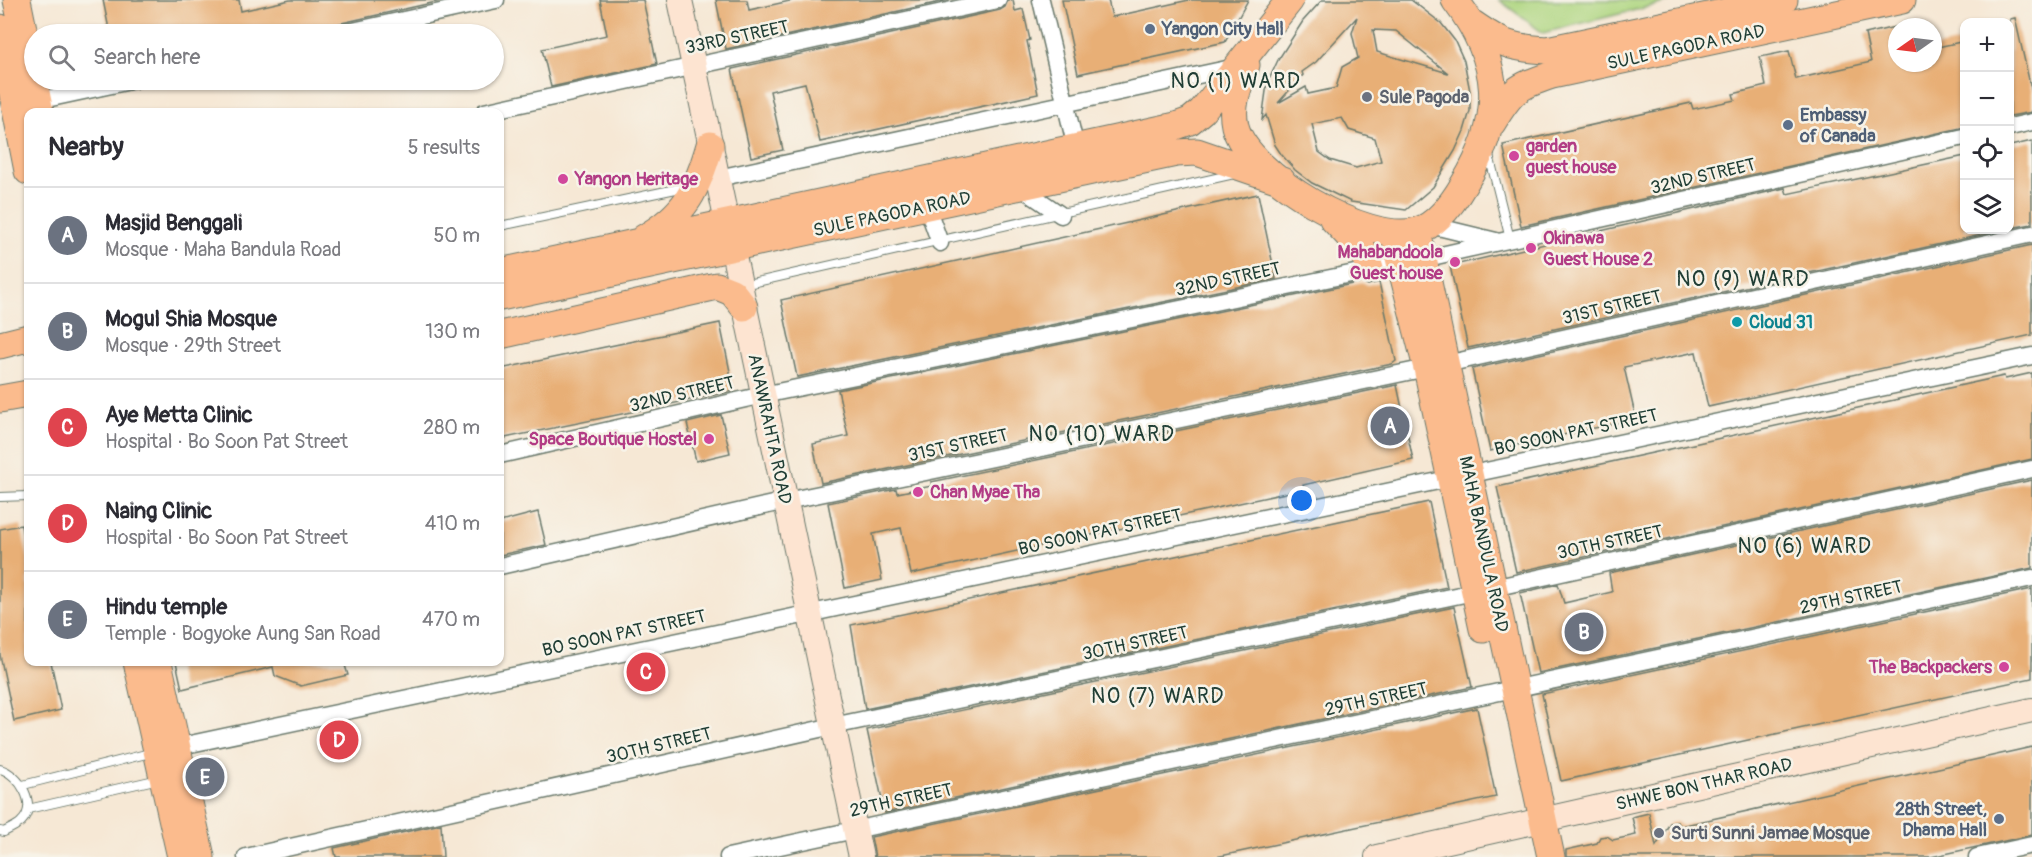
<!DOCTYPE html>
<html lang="en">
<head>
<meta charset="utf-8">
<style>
	:root { --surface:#fff; --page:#f7f7f7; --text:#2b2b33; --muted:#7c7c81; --line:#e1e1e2; --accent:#0f766e }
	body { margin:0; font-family:Pangolin,sans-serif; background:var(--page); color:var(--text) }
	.controls { position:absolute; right:18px; top:18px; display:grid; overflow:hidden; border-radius:12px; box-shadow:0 2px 4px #0004 }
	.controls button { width:54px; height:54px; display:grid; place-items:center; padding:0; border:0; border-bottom:2px solid var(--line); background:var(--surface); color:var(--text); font:30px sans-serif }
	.compass { position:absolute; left:1888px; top:18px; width:54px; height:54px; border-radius:50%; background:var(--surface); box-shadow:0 2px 4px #0004; rotate:256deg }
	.you { position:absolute; left:1302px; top:501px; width:21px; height:21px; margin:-15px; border:4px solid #fff; border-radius:50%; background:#1a73e8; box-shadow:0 0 0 9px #1a73e833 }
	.badge { display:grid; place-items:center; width:39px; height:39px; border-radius:50%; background:var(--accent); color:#fff; font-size:20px; font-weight:700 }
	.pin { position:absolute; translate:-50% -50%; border:3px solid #fff; box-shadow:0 2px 6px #0006 }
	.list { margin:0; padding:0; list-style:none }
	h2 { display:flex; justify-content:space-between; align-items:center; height:78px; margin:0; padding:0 24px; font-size:26px }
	h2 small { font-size:20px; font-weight:400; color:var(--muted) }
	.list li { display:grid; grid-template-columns:39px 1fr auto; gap:18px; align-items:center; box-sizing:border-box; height:96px; padding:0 24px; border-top:2px solid var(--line) }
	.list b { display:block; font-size:22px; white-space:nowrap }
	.list p { margin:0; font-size:20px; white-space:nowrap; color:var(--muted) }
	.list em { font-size:20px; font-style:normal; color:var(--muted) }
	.icon { flex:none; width:33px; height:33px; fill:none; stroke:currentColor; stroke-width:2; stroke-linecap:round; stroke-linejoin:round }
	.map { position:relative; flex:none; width:2032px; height:857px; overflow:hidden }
	.search { position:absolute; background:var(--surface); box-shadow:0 2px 4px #0004; left:24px; top:24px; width:480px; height:66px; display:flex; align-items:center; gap:15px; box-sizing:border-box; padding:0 21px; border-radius:33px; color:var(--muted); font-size:22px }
	.panel { position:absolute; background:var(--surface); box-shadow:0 2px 4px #0004; left:24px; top:108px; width:480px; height:558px; border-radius:12px }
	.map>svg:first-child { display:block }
	.green { fill:#aed680; stroke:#668a5a; stroke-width:1.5 }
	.building { fill:#e8af76; fill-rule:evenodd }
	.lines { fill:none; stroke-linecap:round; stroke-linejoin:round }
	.service-casing { stroke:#6a796c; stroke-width:10 }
	.minor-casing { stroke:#6a796c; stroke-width:19 }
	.secondary-casing { stroke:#6a796c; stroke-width:26 }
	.primary-casing { stroke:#6a796c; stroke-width:29 }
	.service { stroke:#fff; stroke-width:8 }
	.minor { stroke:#fff; stroke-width:16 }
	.secondary { stroke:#fde4d1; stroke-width:24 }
	.primary { stroke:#fbbb8d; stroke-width:27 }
	.service-dot { fill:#5c6f8a; stroke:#f7f3e8; stroke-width:2 }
	.worship-dot { fill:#6b7280; stroke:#f7f3e8; stroke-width:2 }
	.hotel-dot { fill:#d1479c; stroke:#f7f3e8; stroke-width:2 }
	.culture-dot { fill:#0f9aa8; stroke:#f7f3e8; stroke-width:2 }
	.labels { text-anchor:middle; stroke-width:5; stroke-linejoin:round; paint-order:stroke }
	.service-label { font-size:18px; font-weight:bold; fill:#4e5e75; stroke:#f7f3e8; text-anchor:start }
	.street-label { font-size:18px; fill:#1f3d34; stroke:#f7f3e8 }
	.worship-label { font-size:18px; font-weight:bold; fill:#5b616d; stroke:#f7f3e8; text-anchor:start }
	.hotel-label { font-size:18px; font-weight:bold; fill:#b23c85; stroke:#f7f3e8; text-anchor:start }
	.culture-label { font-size:18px; font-weight:bold; fill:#0d838f; stroke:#f7f3e8; text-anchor:start }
	.quarter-label { font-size:21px; letter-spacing:1.5px; fill:#1f3d34; stroke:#f7f3e8 }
</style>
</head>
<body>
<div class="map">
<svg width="2032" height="857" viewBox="0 0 2032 857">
	<rect width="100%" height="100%" fill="#f7f3e8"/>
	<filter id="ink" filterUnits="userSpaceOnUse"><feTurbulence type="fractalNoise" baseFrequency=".0167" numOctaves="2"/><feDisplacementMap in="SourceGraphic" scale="12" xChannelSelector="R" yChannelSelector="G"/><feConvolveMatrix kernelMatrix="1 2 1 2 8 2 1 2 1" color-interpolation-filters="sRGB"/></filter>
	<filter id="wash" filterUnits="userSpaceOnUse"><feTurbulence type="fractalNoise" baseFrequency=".008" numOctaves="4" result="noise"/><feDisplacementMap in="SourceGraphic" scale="24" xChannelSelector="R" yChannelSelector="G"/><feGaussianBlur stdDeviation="1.35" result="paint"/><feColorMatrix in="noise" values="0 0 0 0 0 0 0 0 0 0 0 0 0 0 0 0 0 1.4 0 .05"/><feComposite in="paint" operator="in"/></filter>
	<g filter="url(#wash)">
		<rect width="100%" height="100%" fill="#f6e8d5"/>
		<!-- green -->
		<path class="green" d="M1499,0H1676L1543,33Z"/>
		<g id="blocks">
			<!-- building -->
			<path class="building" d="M103,0H239L241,11L290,0H445L337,24L330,29L305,34H110Z
				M600,0H643L657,64L551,87L542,49L607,35Z
				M716,0H747L749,10L794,0H949L726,49Z
				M1008,0H1013L1015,11L1023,9L1030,40L1027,41L1038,94L820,142L805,83L770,91L783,150L751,157L732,69L1000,10L1005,7Z
				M1062,0H1108L1112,17L1189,0H1248L1225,42L1078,74Z
				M1322,0H1411L1441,23L1455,41L1464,61L1470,91V111L1464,131L1455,151L1433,187L1406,210L1351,202L1312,183L1295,170L1281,154L1275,145L1266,115L1262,120L1267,84L1278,60L1303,21ZM1357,17L1352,33L1358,58L1342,67L1336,88L1308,94L1306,87L1278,103L1303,75L1302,72L1316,62ZM1373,30L1396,31L1448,73L1377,52ZM1342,118L1349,130L1375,138L1381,161L1356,168L1330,160L1319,152L1312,124Z
				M2015,18L2032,93V112L2010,116V19Z
				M1895,27L1897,63H1933V48L1965,41V127L1521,226L1503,145L1691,103L1693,109L1735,100L1733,94L1766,86L1760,57L1789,51L1796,79L1871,62L1865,34Z
				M2032,141V224L2010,228V146Z
				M1965,156V230H2004L1468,348L1450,266L1785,188L1787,194Z
				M1258,194L1276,279L797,377L781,300Z
				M2032,245V335L1708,407L1696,352L1624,367L1636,419L1490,451L1472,369Z
				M1362,282L1368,285L1379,282L1396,361L1392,364L821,483L813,444L848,436L838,390Z
				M720,323L734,391L500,439V369Z
				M2032,373V459L1516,572L1497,487L2004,376L2005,379Z
				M1397,385L1413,460L1303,485L1304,489L911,574L901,528L873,534L882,580L845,588L828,503L896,489L897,493L932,486L931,482Z
				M721,415L730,453L696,461L687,423Z
				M2032,480V568L1538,673L1520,593L1558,584L1564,603L1612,592L1609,573Z
				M1429,502L1447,587L865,709L851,625Z
				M538,512L546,545L500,555V522Z
				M21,525L28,559V662H51L61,710L14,721L0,655V529Z
				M2032,589V678L1561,781L1542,694Z
				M1454,607L1472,687L885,813L867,730Z
				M176,662H344L348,675L301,686L275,676L273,667L182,689Z
				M1477,708L1496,797L1216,857H875L871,837Z
				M2032,747V835L1931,857H1566V850L1597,843L1600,837L1607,836L1613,840L1636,835L1632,817L1649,813L1656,846L1670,823L1677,822L1681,826Z
				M441,824L443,857H336L334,848Z"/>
		</g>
	</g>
	<g filter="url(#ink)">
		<use href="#blocks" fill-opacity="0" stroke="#6a796c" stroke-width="1.5"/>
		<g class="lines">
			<!-- service casing -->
			<g class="service-casing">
				<path id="service" d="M1488,151L1510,239
					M500,226L690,186
					M743,285L1234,174
					M0,497L28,496
					M0,769C19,774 39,805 21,822C17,826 9,829 4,832L0,831
					M23,785L154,752
					M28,809L159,779"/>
			</g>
			<!-- minor casing -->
			<g class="minor-casing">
				<path id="minor" d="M1041,0L1076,148
					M339,34L496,0
					M37,101L135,80
					M484,112L998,0
					M2010,127L2032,122
					M718,178L1236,67
					M1020,187L1061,215
					M927,207L940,243
					M1430,225L1496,241
					M500,455L763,395L1423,259L1964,137
					M500,566L786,501L1446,364L2032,234
					M176,747L2032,356
					M246,857L833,726L1493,588L2032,469
					M728,857L2032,578
					M1977,857L2032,845"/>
			</g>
			<!-- secondary casing -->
			<g class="secondary-casing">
				<path id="secondary" d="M680,0L861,857
					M1377,857L2032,710"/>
			</g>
			<!-- primary casing -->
			<g class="primary-casing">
				<path id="primary" d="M17,0L40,112
					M1473,24C1502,44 1511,48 1547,50L1784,0
					M0,28L28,171
					M1246,65C1239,85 1230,104 1235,126C1247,175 1367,246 1417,231C1437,225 1454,201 1464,184C1505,117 1502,62 1455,0
					M1492,123C1512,90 1516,87 1552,75L1902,0
					M1333,219L1363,251L1370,269
					M1417,231L1551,857
					M1397,235V250L1427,368L1483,629
					M644,238C686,214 697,190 710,145
					M500,272L1176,126L1190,121L1202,111L1290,0
					M500,297L1176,153L1197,152L1282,181
					M500,335L717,286L732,292L744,307
					M0,345L28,338
					M0,399L28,394
					M137,662L181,857
					M158,662L201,857"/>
			</g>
			<!-- service -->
			<use href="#service" class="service"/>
			<!-- minor -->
			<use href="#minor" class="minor"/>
			<!-- secondary -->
			<use href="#secondary" class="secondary"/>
			<!-- primary -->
			<use href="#primary" class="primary"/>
		</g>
	</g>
	<!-- markers -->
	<g class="service-dot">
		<circle cx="1150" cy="29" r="6"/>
		<circle cx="1788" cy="125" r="6"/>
		<circle cx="1999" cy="819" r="6"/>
	</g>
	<g class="worship-dot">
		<circle cx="1367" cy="97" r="6"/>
		<circle cx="1659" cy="833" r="6"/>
	</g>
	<g class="hotel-dot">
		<circle cx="1514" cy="156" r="6"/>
		<circle cx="563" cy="179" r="6"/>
		<circle cx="1531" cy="248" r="6"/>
		<circle cx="1455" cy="262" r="6"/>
		<circle cx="709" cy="439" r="6"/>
		<circle cx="918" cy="492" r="6"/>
		<circle cx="2004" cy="667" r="6"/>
	</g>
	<circle class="culture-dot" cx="1737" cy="322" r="6"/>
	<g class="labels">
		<!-- service labels -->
		<g class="service-label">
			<text x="1162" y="35">Yangon City Hall</text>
			<text x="1800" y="121">Embassy<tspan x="1800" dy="21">of Canada</tspan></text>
			<text x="1987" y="815" text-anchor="end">28th Street,<tspan x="1987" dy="21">Dhama Hall</tspan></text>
		</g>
		<!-- street labels -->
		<g class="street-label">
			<text transform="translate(737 37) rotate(-12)" y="6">33RD STREET</text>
			<text transform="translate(1686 47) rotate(-12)" y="6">SULE PAGODA ROAD</text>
			<text transform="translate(1703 176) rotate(-13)" y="6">32ND STREET</text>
			<text transform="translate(892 214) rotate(-12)" y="6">SULE PAGODA ROAD</text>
			<text transform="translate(1228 279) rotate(-12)" y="6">32ND STREET</text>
			<text transform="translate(1612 307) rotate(-13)" y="6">31ST STREET</text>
			<text transform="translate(682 394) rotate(-13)" y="6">32ND STREET</text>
			<text transform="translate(770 429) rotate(78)" y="6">ANAWRAHTA ROAD</text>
			<text transform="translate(1576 432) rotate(-12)" y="6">BO SOON PAT STREET</text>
			<text transform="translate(958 445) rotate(-12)" y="6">31ST STREET</text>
			<text transform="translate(1100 532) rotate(-12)" y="6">BO SOON PAT STREET</text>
			<text transform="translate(1610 542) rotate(-12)" y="6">30TH STREET</text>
			<text transform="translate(1484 544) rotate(78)" y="6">MAHA BANDULA ROAD</text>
			<text transform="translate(1851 597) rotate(-12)" y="6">29TH STREET</text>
			<text transform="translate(624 633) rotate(-12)" y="6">BO SOON PAT STREET</text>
			<text transform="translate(1135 643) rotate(-12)" y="6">30TH STREET</text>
			<text transform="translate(1376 699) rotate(-12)" y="6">29TH STREET</text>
			<text transform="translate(659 745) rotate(-13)" y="6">30TH STREET</text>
			<text transform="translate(1704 784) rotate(-13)" y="6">SHWE BON THAR ROAD</text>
			<text transform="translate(901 800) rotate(-12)" y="6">29TH STREET</text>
		</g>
		<!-- worship labels -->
		<g class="worship-label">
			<text x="1379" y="103">Sule Pagoda</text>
			<text x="1671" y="839">Surti Sunni Jamae Mosque</text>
		</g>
		<!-- hotel labels -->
		<g class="hotel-label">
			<text x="1526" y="152">garden<tspan x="1526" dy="21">guest house</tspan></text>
			<text x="575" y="185">Yangon Heritage</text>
			<text x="1543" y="244">Okinawa<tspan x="1543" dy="21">Guest House 2</tspan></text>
			<text x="1443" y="258" text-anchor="end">Mahabandoola<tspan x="1443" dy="21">Guest house</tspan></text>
			<text x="697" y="445" text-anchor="end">Space Boutique Hostel</text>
			<text x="930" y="498">Chan Myae Tha</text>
			<text x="1992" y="673" text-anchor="end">The Backpackers</text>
		</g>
		<!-- culture labels -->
		<g class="culture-label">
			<text x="1749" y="328">Cloud 31</text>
		</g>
		<!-- quarter labels -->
		<g class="quarter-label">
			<text x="1236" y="88">NO (1) WARD</text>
			<text x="1743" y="286">NO (9) WARD</text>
			<text x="1102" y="441">NO (10) WARD</text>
			<text x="1805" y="553">NO (6) WARD</text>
			<text x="1158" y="703">NO (7) WARD</text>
		</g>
	</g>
</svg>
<div class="controls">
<button>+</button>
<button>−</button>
<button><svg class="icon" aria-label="locate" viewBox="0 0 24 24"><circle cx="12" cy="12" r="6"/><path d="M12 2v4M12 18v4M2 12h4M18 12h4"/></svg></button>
<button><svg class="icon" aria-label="layers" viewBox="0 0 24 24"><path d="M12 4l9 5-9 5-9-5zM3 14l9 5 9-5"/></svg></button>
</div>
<svg class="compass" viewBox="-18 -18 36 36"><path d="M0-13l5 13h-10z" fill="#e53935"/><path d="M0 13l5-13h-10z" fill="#7c7c81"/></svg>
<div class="you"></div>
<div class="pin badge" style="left:1390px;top:426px;background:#6b7280">A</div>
<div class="pin badge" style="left:1584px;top:632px;background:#6b7280">B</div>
<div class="pin badge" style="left:646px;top:672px;background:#e0444e">C</div>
<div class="pin badge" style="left:339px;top:740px;background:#e0444e">D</div>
<div class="pin badge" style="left:205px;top:777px;background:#6b7280">E</div>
<div class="search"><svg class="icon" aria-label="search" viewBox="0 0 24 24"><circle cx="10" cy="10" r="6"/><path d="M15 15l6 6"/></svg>Search here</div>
<section class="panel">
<h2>Nearby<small>5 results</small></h2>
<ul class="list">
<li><span class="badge" style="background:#6b7280">A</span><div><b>Masjid Benggali</b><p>Mosque · Maha Bandula Road</p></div><em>50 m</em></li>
<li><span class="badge" style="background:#6b7280">B</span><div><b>Mogul Shia Mosque</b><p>Mosque · 29th Street</p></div><em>130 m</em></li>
<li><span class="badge" style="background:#e0444e">C</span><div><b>Aye Metta Clinic</b><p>Hospital · Bo Soon Pat Street</p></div><em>280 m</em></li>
<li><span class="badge" style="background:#e0444e">D</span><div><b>Naing Clinic</b><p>Hospital · Bo Soon Pat Street</p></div><em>410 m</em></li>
<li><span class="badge" style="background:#6b7280">E</span><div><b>Hindu temple</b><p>Temple · Bogyoke Aung San Road</p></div><em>470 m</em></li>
</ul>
</section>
</div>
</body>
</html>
